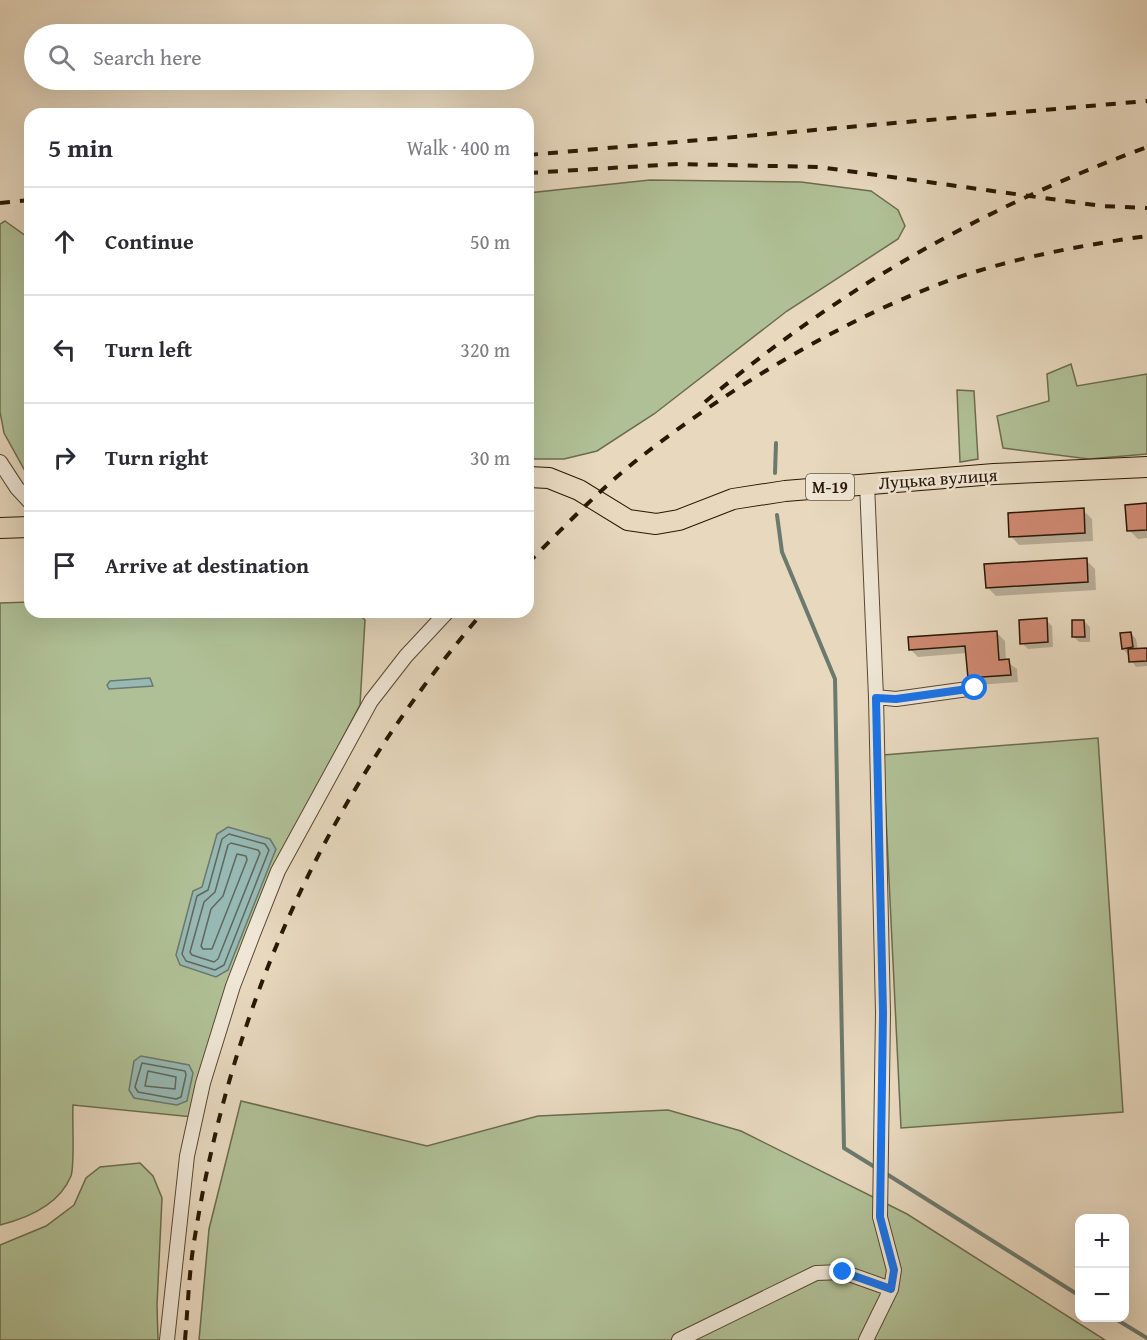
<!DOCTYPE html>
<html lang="en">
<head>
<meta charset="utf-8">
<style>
	:root { --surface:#fff; --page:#f2f2f3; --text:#2b2b33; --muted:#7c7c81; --line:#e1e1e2 }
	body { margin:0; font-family:"Gentium Book Plus",serif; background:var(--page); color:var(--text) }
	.controls { position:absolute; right:18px; bottom:18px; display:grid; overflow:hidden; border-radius:12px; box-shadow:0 6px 24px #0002 }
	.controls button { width:54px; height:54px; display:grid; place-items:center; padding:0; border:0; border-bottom:2px solid var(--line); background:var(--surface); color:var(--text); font:30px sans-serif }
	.stop { position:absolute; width:18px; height:18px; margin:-14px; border:4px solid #1a73e8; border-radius:50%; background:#fff }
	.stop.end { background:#1a73e8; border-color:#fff; box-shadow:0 2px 6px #0008 }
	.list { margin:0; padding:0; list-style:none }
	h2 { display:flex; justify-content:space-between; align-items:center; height:78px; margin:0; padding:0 24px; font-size:26px }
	h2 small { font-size:20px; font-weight:400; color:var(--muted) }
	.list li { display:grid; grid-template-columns:39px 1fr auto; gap:18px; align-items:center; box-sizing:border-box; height:108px; padding:0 24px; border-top:2px solid var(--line) }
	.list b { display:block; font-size:22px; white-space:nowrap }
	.list em { font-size:20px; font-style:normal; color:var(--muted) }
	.icon { flex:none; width:33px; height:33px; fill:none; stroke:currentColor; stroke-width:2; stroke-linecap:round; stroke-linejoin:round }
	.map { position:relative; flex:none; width:1147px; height:1340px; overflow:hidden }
	.search { position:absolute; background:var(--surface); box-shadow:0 6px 24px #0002; left:24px; top:24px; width:510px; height:66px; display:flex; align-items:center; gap:15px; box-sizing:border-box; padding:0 21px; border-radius:33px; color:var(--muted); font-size:22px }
	.panel { position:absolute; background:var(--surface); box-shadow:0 6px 24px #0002; left:24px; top:108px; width:510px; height:510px; border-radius:18px }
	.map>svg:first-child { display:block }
	.green { fill:#b0c096; stroke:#6c6c4d; stroke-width:1.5 }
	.water { fill:#97b9b4; stroke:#6b796e; stroke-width:1.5 }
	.shadow { fill:#0003 }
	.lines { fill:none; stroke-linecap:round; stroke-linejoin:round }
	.shore { stroke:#60685c; stroke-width:1.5 }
	.stream { stroke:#6b796e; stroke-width:4 }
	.building { fill:#cf8972; stroke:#281804; stroke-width:1.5 }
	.minor-casing { stroke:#584832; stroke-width:16 }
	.highway-casing { stroke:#281804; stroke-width:22 }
	.minor { stroke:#efe6d5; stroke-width:14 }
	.highway { stroke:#e7d8be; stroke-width:20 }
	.rail { stroke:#281804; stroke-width:4; stroke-dasharray:10 10; stroke-linecap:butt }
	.route { stroke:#1a73e8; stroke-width:8 }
	.labels { text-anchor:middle; stroke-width:5; stroke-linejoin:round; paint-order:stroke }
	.shield { fill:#efe6d5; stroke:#645643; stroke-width:1.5 }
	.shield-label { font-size:16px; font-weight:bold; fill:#281804 }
	.street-label { font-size:18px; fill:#281804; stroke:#efe6d5 }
</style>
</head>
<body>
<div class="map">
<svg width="1147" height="1340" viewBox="0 0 1147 1340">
	<rect width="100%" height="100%" fill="#e7d8be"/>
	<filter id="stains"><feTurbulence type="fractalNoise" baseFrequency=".00333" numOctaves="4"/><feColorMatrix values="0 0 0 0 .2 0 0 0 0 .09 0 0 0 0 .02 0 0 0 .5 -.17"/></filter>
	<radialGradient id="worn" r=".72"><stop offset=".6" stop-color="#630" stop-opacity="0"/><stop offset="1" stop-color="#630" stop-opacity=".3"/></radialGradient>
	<!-- green -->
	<path class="green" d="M650,180L801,182L871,191L898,210L905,226L898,239L787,311L654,414L597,451L564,459H528V193Z
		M5,221L30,239V480L4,433L0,412V224Z
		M1071,364L1077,386L1147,374V454L1089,459L1003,448L997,416L1049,401L1047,374Z
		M957,390L974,391L978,459L960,462Z
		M30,602V612H357L365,620L360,705L283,851L193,1117L73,1105C72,1120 75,1164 71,1176C59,1205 28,1218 0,1225V603Z
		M1098,738L1123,1112L901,1128L883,755Z
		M241,1101L427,1146L538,1116L668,1110L741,1131L907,1214L1105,1340H199L209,1229Z
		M140,1163L153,1176L162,1198L157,1305L158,1340H0V1245L46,1226L74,1205L86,1178L100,1167Z"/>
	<!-- water -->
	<path class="water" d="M150,678L153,686L109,689L107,685L110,681Z
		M228,827L270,839L276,849L228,970L216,977L180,965L176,955L193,891L202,887L217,834Z
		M141,1056L189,1065L193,1073L187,1101L177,1105L134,1098L129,1090L134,1061Z"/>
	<!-- shadow -->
	<path class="shadow" d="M1147,505V538L1138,539L1129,530Z
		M1083,510L1092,519L1093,541L1019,545L1011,536Z
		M1086,560L1095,569L1096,590L996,596L987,587Z
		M1046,620L1052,626L1053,647L1028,649L1022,643Z
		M1084,621L1090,627V642H1079L1074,637Z
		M997,633L1005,641L1006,661L1017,669L1018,682L977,685L969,678L967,653L918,657L910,649Z
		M1131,633L1136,639L1138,650L1147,649V666L1136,667L1123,648Z"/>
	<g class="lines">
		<!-- shore -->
		<path class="shore" d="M229,834L265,844L269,850L224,965L215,970L186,961L182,954L197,896L208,890L222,839Z
			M231,843L258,850L260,853L218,959L214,962L192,955L190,952L204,902L215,892L228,845Z
			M237,854L246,856L247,860L212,949H203L201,946L211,909L223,896Z
			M142,1063L185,1071L186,1075L181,1097L176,1099L138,1092L135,1087Z
			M148,1071L176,1077L175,1089L145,1086Z"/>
		<!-- stream -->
		<path class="stream" d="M775,473L776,443
			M777,515L782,552L835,679L844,1148L878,1169
			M885,1173L1080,1296
			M1114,1318L1147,1338"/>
	</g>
	<!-- building -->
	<path class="building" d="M1147,503V530L1127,531L1125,505Z
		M1084,508L1085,533L1009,537L1008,513Z
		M1087,558L1088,582L986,588L984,564Z
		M1047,618L1048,642L1020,644L1019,620Z
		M1072,620H1084L1085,637H1072Z
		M997,631L999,660L1009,659L1011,675L968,678L965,646L909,650L908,637Z
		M1131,632L1133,647L1122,649L1120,633Z
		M1147,648V661L1129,662L1128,649Z"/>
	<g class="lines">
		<!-- minor casing -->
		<g class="minor-casing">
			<path id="minor" d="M0,462L17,488L30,502
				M876,697L896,699L975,688
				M167,1340L187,1156L203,1083L233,986L253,934L278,871L371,701L406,656L447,612
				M679,1340L816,1273L843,1272L891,1289
				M866,1340L891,1289L894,1270L880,1217L883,1013L876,697L867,484"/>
		</g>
		<!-- highway casing -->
		<g class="highway-casing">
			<path id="highway" d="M528,477L549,478L579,490L628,520L656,524L679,520L733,499L785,491L994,474L1147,467
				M0,528L30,527"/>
		</g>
		<!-- minor -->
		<use href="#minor" class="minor"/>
		<!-- highway -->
		<use href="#highway" class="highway"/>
		<!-- rail -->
		<path class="rail" d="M528,155L1147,101
			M528,173L678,164L819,167L1102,206L1147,208
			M0,203L30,200
			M705,402C840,288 982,208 1147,147
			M528,563C563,528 598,491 637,460C727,389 848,316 956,278C1018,257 1083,245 1147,236
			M185,1340C188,1306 189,1270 195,1236C233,1000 327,794 483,612"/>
	</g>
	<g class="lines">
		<!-- route -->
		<path class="route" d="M843,1272L891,1289L894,1270L880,1217L883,1013L876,698L896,699L975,688"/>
	</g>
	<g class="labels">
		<!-- shield labels -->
		<rect class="shield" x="806" y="474" width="48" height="26" rx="4.5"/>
		<g class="shield-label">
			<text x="830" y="493">М-19</text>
		</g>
		<!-- street labels -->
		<g class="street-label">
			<text transform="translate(938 479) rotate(-4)" y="6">Луцька вулиця</text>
		</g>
	</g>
	<rect width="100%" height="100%" filter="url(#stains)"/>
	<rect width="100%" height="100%" fill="url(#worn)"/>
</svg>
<div class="controls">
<button>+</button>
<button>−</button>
</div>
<div class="stop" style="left:975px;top:688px"></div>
<div class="stop end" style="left:843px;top:1272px"></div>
<div class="search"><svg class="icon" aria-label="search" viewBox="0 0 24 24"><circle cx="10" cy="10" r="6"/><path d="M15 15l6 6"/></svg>Search here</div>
<section class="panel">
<h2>5 min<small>Walk · 400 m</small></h2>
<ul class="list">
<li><svg class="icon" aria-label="ahead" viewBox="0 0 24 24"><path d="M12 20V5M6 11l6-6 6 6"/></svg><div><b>Continue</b></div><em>50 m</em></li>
<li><svg class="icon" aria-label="left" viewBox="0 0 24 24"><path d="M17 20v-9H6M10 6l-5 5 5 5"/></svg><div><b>Turn left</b></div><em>320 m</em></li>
<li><svg class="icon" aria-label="right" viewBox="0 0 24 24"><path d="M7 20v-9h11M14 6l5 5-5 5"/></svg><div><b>Turn right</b></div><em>30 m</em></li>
<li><svg class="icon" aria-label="arrive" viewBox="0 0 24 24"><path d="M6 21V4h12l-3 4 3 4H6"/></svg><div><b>Arrive at destination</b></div></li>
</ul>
</section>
</div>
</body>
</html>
